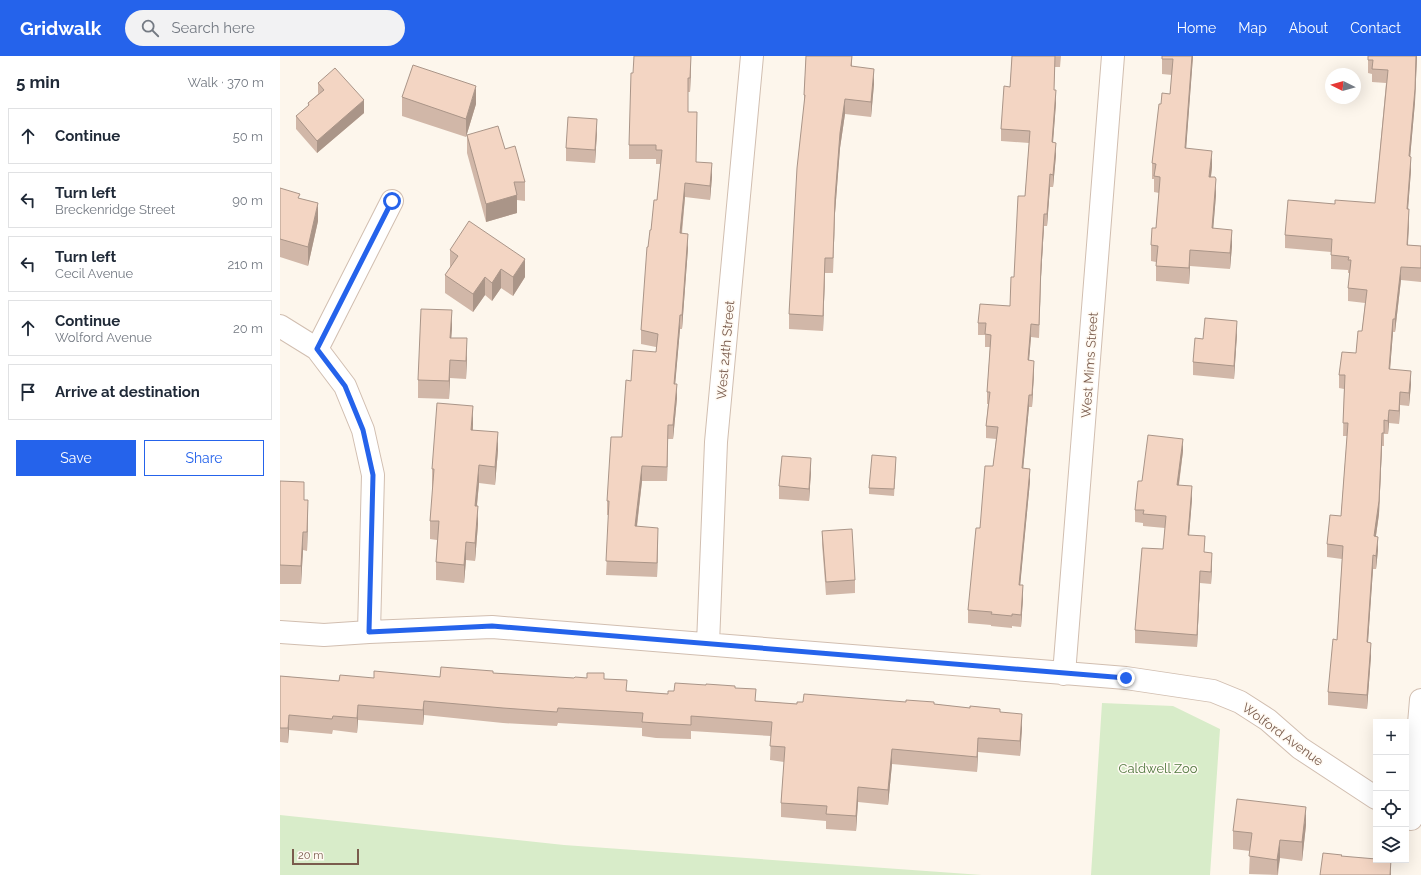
<!DOCTYPE html>
<html lang="en">
<head>
<meta charset="utf-8">
<style>
	:root { --surface:#fff; --page:#f2f2f3; --text:#1f2937; --muted:#747a83; --line:#e0e1e3; --accent:#2563eb }
	body { margin:0; font-family:Raleway,sans-serif; background:var(--page); color:var(--text) }
	.controls { position:absolute; right:12px; bottom:12px; display:grid; overflow:hidden; border-radius:0px; box-shadow:0 4px 16px #0002 }
	.controls button { width:36px; height:36px; display:grid; place-items:center; padding:0; border:0; border-bottom:1px solid var(--line); background:var(--surface); color:var(--text); font:20px sans-serif }
	.compass { position:absolute; left:1045px; top:12px; width:36px; height:36px; border-radius:50%; background:var(--surface); box-shadow:0 4px 16px #0002; rotate:275deg }
	.scale { position:absolute; left:12px; bottom:10px; width:67px; box-sizing:border-box; padding-left:4px; border:2px solid #7a5c4d; border-top:0; font-size:11px; line-height:14px; white-space:nowrap; color:#7a5c4d; -webkit-text-stroke:3px #fffaf3; paint-order:stroke }
	.stop { position:absolute; width:12px; height:12px; margin:-9px; border:3px solid #2563eb; border-radius:50%; background:#fff }
	.stop.end { background:#2563eb; border-color:#fff; box-shadow:0 1px 4px #0008 }
	.list { margin:0; padding:0; list-style:none }
	h2 { display:flex; justify-content:space-between; align-items:center; height:52px; margin:0; padding:0 16px; font-size:17px }
	h2 small { font-size:13px; font-weight:400; color:var(--muted) }
	.list li { display:grid; grid-template-columns:26px 1fr auto; gap:12px; align-items:center; box-sizing:border-box; height:56px; margin:0 8px 8px; padding:0 8px; border:1px solid var(--line); border-radius:0px }
	.list b { display:block; font-size:15px; white-space:nowrap }
	.list p { margin:0; font-size:13px; white-space:nowrap; color:var(--muted) }
	.list em { font-size:13px; font-style:normal; color:var(--muted) }
	.actions { display:flex; gap:8px; padding:12px 16px }
	.actions a { flex:1; padding:9px 0; border:1px solid var(--accent); border-radius:0px; text-align:center; font-size:14px; color:var(--accent) }
	.actions .main { background:var(--accent); color:#fff }
	.icon { flex:none; width:22px; height:22px; fill:none; stroke:currentColor; stroke-width:2; stroke-linecap:round; stroke-linejoin:round }
	.map { position:relative; flex:none; width:1141px; height:819px; overflow:hidden }
	header { display:flex; align-items:center; gap:24px; box-sizing:border-box; height:56px; padding:0 20px; background:var(--accent); color:#fff }
	header strong { font-size:19px }
	nav { display:flex; gap:22px; margin-inline-start:auto; font-size:14px }
	.search { width:280px; height:36px; background:var(--page); display:flex; align-items:center; gap:10px; box-sizing:border-box; padding:0 14px; border-radius:22px; color:var(--muted); font-size:15px }
	main { display:flex }
	aside { flex:1; background:var(--surface) }
	.map>svg:first-child { display:block }
	.green { fill:#d8ecc9 }
	.lines { fill:none; stroke-linecap:round; stroke-linejoin:round }
	.street-casing { stroke:#d1beb0; stroke-width:24 }
	.street { stroke:#fff; stroke-width:22 }
	.wall { fill:#d1b7a8 }
	.shaded-wall { fill:#aa9588 }
	.building { fill:#f3d5c3; stroke:#aa9588 }
	.route { stroke:#2563eb; stroke-width:5 }
	.labels { text-anchor:middle; stroke-width:3; stroke-linejoin:round; paint-order:stroke }
	.street-label { font-size:13px; fill:#7a5c4d; stroke:#fffaf3 }
	.park-label { font-size:13px; fill:#537a41; stroke:#fffaf3 }
</style>
</head>
<body>
<header>
<strong>Gridwalk</strong>
<div class="search"><svg class="icon" aria-label="search" viewBox="0 0 24 24"><circle cx="10" cy="10" r="6"/><path d="M15 15l6 6"/></svg>Search here</div>
<nav><a>Home</a><a>Map</a><a>About</a><a>Contact</a></nav>
</header>
<main>
<aside>
<h2>5 min<small>Walk · 370 m</small></h2>
<ul class="list">
<li><svg class="icon" aria-label="ahead" viewBox="0 0 24 24"><path d="M12 20V5M6 11l6-6 6 6"/></svg><div><b>Continue</b></div><em>50 m</em></li>
<li><svg class="icon" aria-label="left" viewBox="0 0 24 24"><path d="M17 20v-9H6M10 6l-5 5 5 5"/></svg><div><b>Turn left</b><p>Breckenridge Street</p></div><em>90 m</em></li>
<li><svg class="icon" aria-label="left" viewBox="0 0 24 24"><path d="M17 20v-9H6M10 6l-5 5 5 5"/></svg><div><b>Turn left</b><p>Cecil Avenue</p></div><em>210 m</em></li>
<li><svg class="icon" aria-label="ahead" viewBox="0 0 24 24"><path d="M12 20V5M6 11l6-6 6 6"/></svg><div><b>Continue</b><p>Wolford Avenue</p></div><em>20 m</em></li>
<li><svg class="icon" aria-label="arrive" viewBox="0 0 24 24"><path d="M6 21V4h12l-3 4 3 4H6"/></svg><div><b>Arrive at destination</b></div></li>
</ul>
<div class="actions"><a class="main">Save</a><a>Share</a></div>
</aside>
<div class="map">
<svg width="1141" height="819" viewBox="0 0 1141 819">
	<rect width="100%" height="100%" fill="#fdf6ec"/>
	<!-- green -->
	<path class="green" d="M822,647L893,650L940,673L930,819H811Z
		M0,759L284,789L702,819H0Z"/>
	<g class="lines">
		<!-- street casing -->
		<g class="street-casing">
			<path id="street" d="M0,270L37,293L65,330L83,374L93,419L89,576
				M37,293L112,145
				M0,576L44,579L89,576L212,571L846,622L933,635L960,646L988,664L1020,692L1096,742
				M428,588L436,386L472,0
				M784,618L833,0
				M1131,763L1141,644"/>
		</g>
		<!-- street -->
		<use href="#street" class="street"/>
	</g>
	<!-- wall -->
	<path class="wall" d="M526,0H572V11L594,28L591,61L565,58L560,92L555,157L553,217H545L543,275L509,273V258L524,52V39Z
		M732,0H781L780,11H775L774,34L776,47L773,86L776,99L773,131H770L767,170H764L761,221L759,282L751,281L749,304L754,317L752,351H749L743,413L750,425L740,529L743,542L741,571L732,570V572L711,570V569L688,567V554L700,472L713,410L716,383L706,382V370L708,348H707V336L710,291H705V279H698V267L730,250L734,221L745,140L749,87L721,85V73L730,31Z
		M882,0H913L906,92L932,111L931,121L936,139L933,172L952,190L950,213L910,210L909,228L876,225V206L871,205V189L876,172L879,137L874,136V123H872V107L881,48L890,38L892,19L882,18Z
		M1137,0L1135,46L1130,101L1131,114L1128,153L1129,167L1128,189L1141,190V226L1121,224L1115,276H1113L1110,313L1131,328L1129,350L1120,349L1119,368L1109,367L1108,378H1104V390H1102L1099,458L1096,480L1098,494L1096,513H1093L1088,586L1091,600L1087,653L1048,649V636L1057,584L1062,503L1047,501V488L1061,460L1067,380H1063L1064,333L1059,332V319L1076,297L1082,275L1085,247L1068,245V232L1070,217H1068V214L1051,213V196L1005,192V179L1055,148L1095,147L1106,27L1092,26V18L1088,17V4Z
		M411,12L410,36H408V56L416,106L432,121L430,144L405,141L402,178L408,192L402,273H400L395,328L397,342L393,383H388L387,425H362L357,471L378,486L377,521L326,519L329,459H327V445L342,381L351,325L376,296V291L361,288V274L368,191L377,144L381,108H376V103H349V89Z
		M38,27L84,57L37,97L16,73V60L28,50V47L38,38Z
		M122,41L196,48L186,81L122,60Z
		M317,76L315,107L286,105V92Z
		M187,79L225,93L245,126V145L237,144V157L206,166L187,97Z
		M0,132L38,165L28,210L0,201Z
		M170,194L245,221L233,240L221,232L212,245L205,239L193,256L165,237V219L170,212Z
		M172,272L171,282L187,301L186,323L170,322L169,343L138,342V324Z
		M957,278L954,323L913,319V306L923,283Z
		M193,369V374L218,394L215,429L199,427L197,450L198,468L195,505L186,504L184,527L156,524V506L157,484L150,483V465L153,431H152V413Z
		M903,395L899,429L912,443L909,479L925,497L932,510L931,528L920,527L917,591L855,587V574L883,493L885,472L863,470V467L855,466V454L862,425Z
		M616,408L614,440L589,438V432Z
		M531,415L529,445L499,443V430Z
		M0,425L24,444L28,462L27,495L23,494L21,528H0Z
		M542,475L575,524V537L546,539L542,488Z
		M213,617L294,622L324,623L347,635L388,638L394,635L455,632L476,645L517,648H654L720,656L742,672L740,700L698,696L697,716L612,708L608,749L578,746L576,775L546,773V765L501,761V747L504,706L490,704L491,680L411,675V683L376,682L362,680V672L278,667L277,670L223,667L144,659L143,669L78,664L77,677L53,674L52,678L9,674L8,687L0,686V620L59,625L94,622L160,621Z
		M1026,769L1022,805L1000,802L998,819L969,818L970,795L953,793V775Z"/>
	<!-- shaded-wall -->
	<path class="shaded-wall" d="M411,0V12L410,36V22Z
		M572,0L571,25V10Z
		M912,0H913L905,108V92Z
		M1136,0H1137L1135,46L1129,114V100Z
		M594,13V28L591,61V46Z
		M196,30V48L186,81V63Z
		M776,34V47L772,99V86Z
		M565,43V58L560,92L555,157L553,217L555,142L560,77Z
		M84,44V57L37,97V85Z
		M317,63V76L315,107V94Z
		M776,87V99L773,131V119Z
		M932,95V111L929,136V121Z
		M1131,101V114L1127,166V153Z
		M432,107V121L430,144V130Z
		M770,118V131L767,170V158Z
		M936,123V139L932,188V172Z
		M405,127V141L400,191V177Z
		M237,139V157L206,166V148Z
		M38,147V165L28,210V191Z
		M1129,153V167L1127,202V189Z
		M764,158V170L761,221L759,282L761,209Z
		M952,174V190L950,213V197Z
		M408,178V192L402,273V259Z
		M910,194V210L909,228V212Z
		M545,202V217L543,275V260Z
		M245,203V221L233,240V221Z
		M1121,211V224L1115,276V263Z
		M221,213V232L212,245V227Z
		M205,221V239L193,256V238Z
		M172,254V272L170,300V282Z
		M400,259V273L394,342V328Z
		M1113,263V276L1109,326V313Z
		M957,265V278L954,323V310Z
		M751,268V281L748,316V304Z
		M187,282V301L186,323V305Z
		M170,304V322L169,343V325Z
		M754,305V317L752,351V339Z
		M1131,315V328L1129,350V337Z
		M397,328V342L393,383V369Z
		M1120,336V349L1119,368V355Z
		M749,339V351L742,425V412Z
		M193,350V369L191,392V374Z
		M1109,354V367L1108,378V365Z
		M388,369V383L387,425V411Z
		M218,376V394L215,429V411Z
		M1102,377V390L1099,458L1094,493V480Z
		M903,383V395L897,441V429Z
		M531,402V415L529,445V433Z
		M199,409V427L195,468V450Z
		M362,410V425L355,485V470Z
		M750,413V425L739,542V529Z
		M912,430V443L908,492V479Z
		M28,444V462L27,495V476Z
		M198,450V468L195,505V487Z
		M378,472V486L377,521V507Z
		M23,476V494L21,528V510Z
		M1098,481V494L1096,513V500Z
		M186,486V504L184,527V509Z
		M932,497V510L931,528V516Z
		M1093,499V513L1087,600V586Z
		M920,515V527L917,591V579Z
		M743,529V542L741,571V559Z
		M1091,587V600L1087,653V639Z
		M144,645V659L143,669V654Z
		M78,649V664L77,677V662Z
		M742,658V672L740,700V685Z
		M9,659V674L8,687V672Z
		M698,682V696L697,716V701Z
		M612,693V708L608,749V734Z
		M578,731V746L576,775V760Z
		M1026,751V769L1022,805V786Z
		M1000,784V802L997,819V804Z
		M1111,804V819H1110Z"/>
	<!-- building -->
	<path class="building" d="M354,0H411L410,22H408V56H417L416,106L432,107L430,130L405,127L400,177L408,178L402,259H400L394,328H397L393,369H388L387,411L362,410L355,470L378,472L377,507L326,505L329,445H327L331,381H342L346,324L351,325L353,294L376,296L378,278L361,274L367,191H368L370,174H371L374,144H377L382,94H376V89H349L351,17H353Z
		M526,0H572L571,10L594,13L591,46L565,43L560,77L555,142L553,202H545L543,260L509,258L517,112L525,39H524Z
		M732,0H775L774,34H776L772,86L776,87L773,119L770,118L767,158H764L761,209L759,269L751,268L748,304L754,305L752,339H749L742,412L750,413L739,529H743L741,559L732,558V560L711,558L712,556L688,554L696,472H700L705,410H713L718,371L706,370L710,336H707L711,279L705,278L706,267H698L700,248L730,250L731,221H734L738,140H745L750,75L721,73L724,30L730,31Z
		M882,0H912L905,92L932,95L929,121H935L936,123L932,172L952,174L950,197L910,194L909,212L876,210L878,190L871,189L872,172H876L880,123V121L874,120L876,108L872,107L879,48H881L882,37L890,38L893,3H882Z
		M1088,0H1136L1135,33L1129,100L1131,101L1127,153H1129L1127,189L1141,190V212L1121,211L1115,263H1113L1109,313L1131,315L1129,337L1120,336L1119,355L1109,354L1108,365L1104,364V377H1102L1099,445L1094,480L1098,481L1096,500L1093,499L1087,586L1091,587L1087,639L1048,636L1053,583L1057,584L1063,490L1047,488L1050,459L1061,460L1068,367H1063L1065,319H1059L1062,296L1076,297L1078,275H1082L1087,234L1068,232L1071,204H1068L1069,201L1051,199L1052,183L1005,179L1008,144L1055,148V144L1095,147L1108,14L1092,13L1093,4H1088Z
		M133,9L196,30L186,63L122,41Z
		M55,12L84,44L37,85L16,60L29,49L28,47L44,34L38,27Z
		M288,61L317,63L315,94L286,92Z
		M218,70L225,93L235,90L245,126H234L237,139L206,148L187,79Z
		M0,132L20,138L18,142L38,147L28,191L0,183Z
		M189,165L245,203L233,221L221,213L212,227L205,221L193,238L165,219L178,200L170,194Z
		M141,253L172,254L170,282H187L186,305L170,304L169,325L138,324Z
		M925,262L957,265L954,310L913,306L915,282L923,283Z
		M157,347L193,350L191,374L218,376L215,411L199,409L195,450H198L195,487L186,486L184,509L156,506L159,465H150L154,413H152Z
		M868,379L903,383L897,429L912,430L908,479L925,480L924,496L932,497L931,516L920,515L917,579L855,574L862,492L883,493L886,460L863,458L864,454H855L858,425H862Z
		M592,399L616,401L614,433L589,432Z
		M502,400L531,402L529,433L499,430Z
		M0,425L24,426V444H28L27,476H23L21,510L0,509Z
		M572,473L575,524L546,526L542,475Z
		M161,611L213,615V617L294,622L295,621L307,622V617H324V623L347,624L346,635L388,638V635H394L395,627L426,629V628L455,630V632L476,633L475,645L517,648V646H523L524,638L626,646V644L654,646V648L690,652V650L720,653V656L742,658L740,685L698,682L697,701L612,693L608,734L578,731L576,760L546,758L547,750L501,747L505,691L490,690L492,666L411,660V669L376,667L362,666L363,657L278,652L277,656L223,652L144,645L143,654L78,649L77,662L53,660L52,663L9,659L8,672H0V620L59,625L60,619L94,622V615L160,621Z
		M957,743L1026,751L1022,786L1000,784L997,804L969,800L972,777L953,775Z
		M1043,797L1062,799L1061,800L1096,803V804H1111L1110,819H1040Z"/>
	<g class="lines">
		<!-- route -->
		<path class="route" d="M112,145L37,293L65,330L83,374L93,419L89,576L212,570L846,622"/>
	</g>
	<g class="labels">
		<!-- street labels -->
		<g class="street-label">
			<text transform="translate(445 294) rotate(-85)" y="5">West 24th Street</text>
			<text transform="translate(809 309) rotate(-86)" y="5">West Mims Street</text>
			<text transform="translate(1003 678) rotate(36)" y="5">Wolford Avenue</text>
		</g>
		<!-- park labels -->
		<g class="park-label">
			<text x="878" y="717">Caldwell Zoo</text>
		</g>
	</g>
</svg>
<div class="controls">
<button>+</button>
<button>−</button>
<button><svg class="icon" aria-label="locate" viewBox="0 0 24 24"><circle cx="12" cy="12" r="6"/><path d="M12 2v4M12 18v4M2 12h4M18 12h4"/></svg></button>
<button><svg class="icon" aria-label="layers" viewBox="0 0 24 24"><path d="M12 4l9 5-9 5-9-5zM3 14l9 5 9-5"/></svg></button>
</div>
<svg class="compass" viewBox="-18 -18 36 36"><path d="M0-13l5 13h-10z" fill="#e53935"/><path d="M0 13l5-13h-10z" fill="#747a83"/></svg>
<div class="scale">20 m</div>
<div class="stop" style="left:112px;top:145px"></div>
<div class="stop end" style="left:846px;top:622px"></div>
</div>
</main>
</body>
</html>
